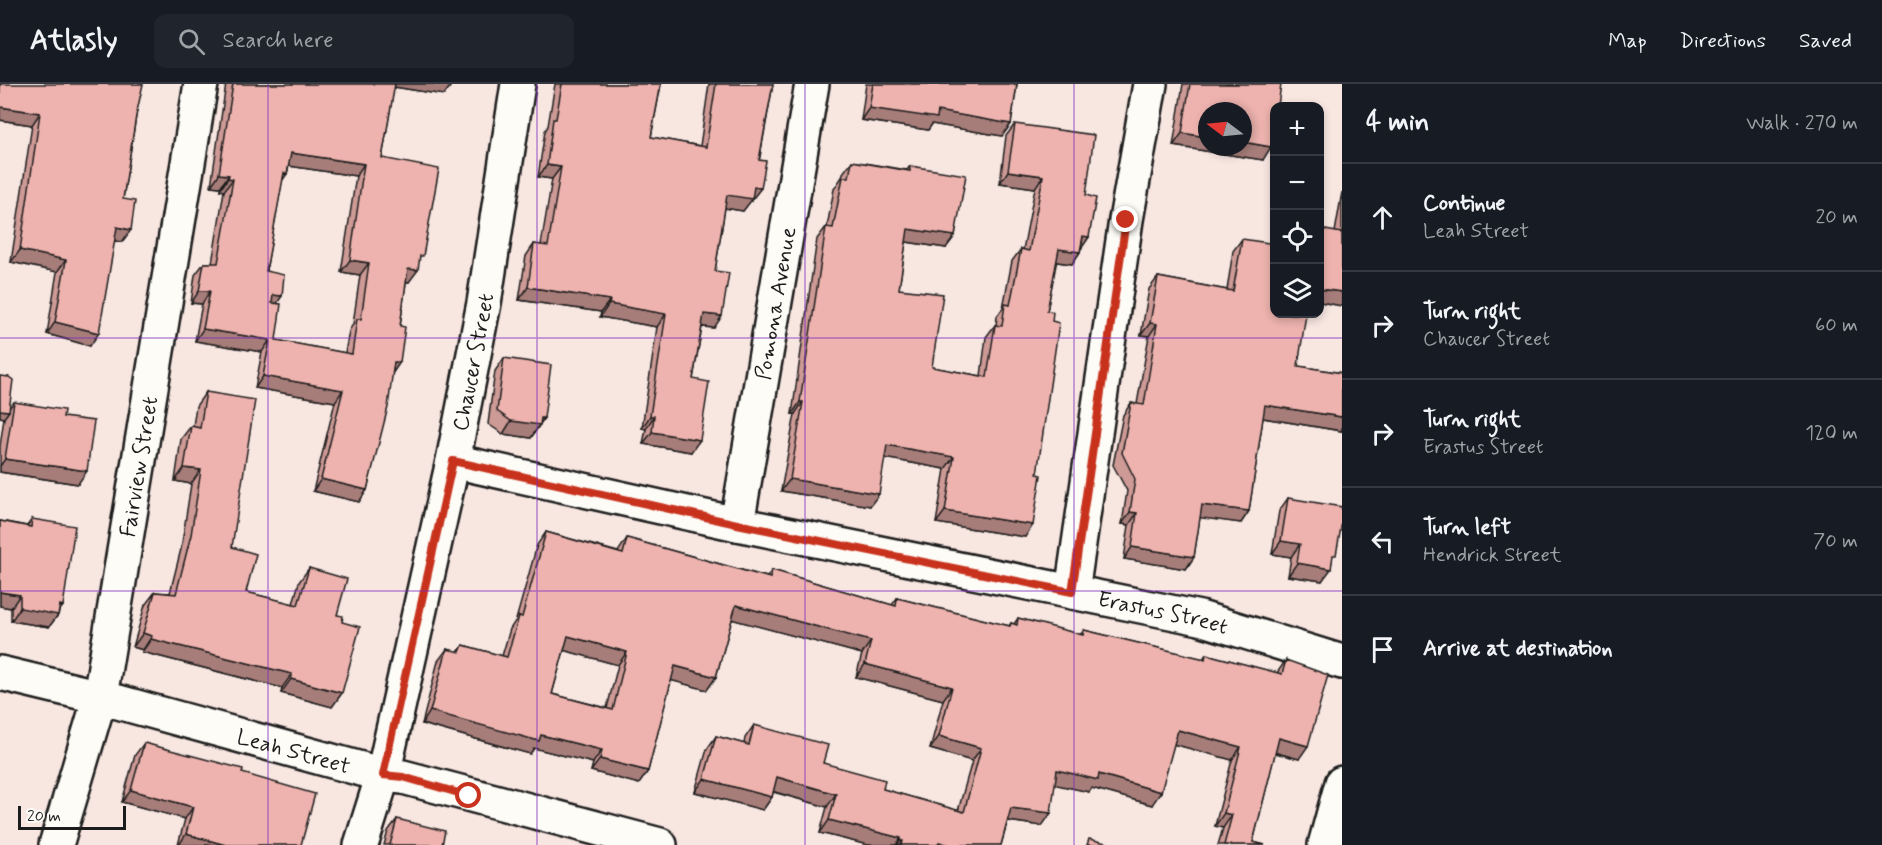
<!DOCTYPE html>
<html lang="en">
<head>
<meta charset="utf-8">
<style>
	:root { --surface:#171b24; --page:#20242c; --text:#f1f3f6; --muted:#9ea1a6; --line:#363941 }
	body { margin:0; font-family:Mynerve,sans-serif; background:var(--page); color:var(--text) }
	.controls { position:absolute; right:18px; top:18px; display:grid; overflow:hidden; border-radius:12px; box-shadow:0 3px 9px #0003 }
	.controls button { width:54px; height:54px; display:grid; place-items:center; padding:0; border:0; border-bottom:2px solid var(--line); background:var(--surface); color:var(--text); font:30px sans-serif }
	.compass { position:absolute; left:1198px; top:18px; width:54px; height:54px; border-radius:50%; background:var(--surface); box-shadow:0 3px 9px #0003; rotate:286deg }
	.scale { position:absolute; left:18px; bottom:15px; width:108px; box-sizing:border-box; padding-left:6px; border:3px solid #1c1c1c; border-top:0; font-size:16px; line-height:21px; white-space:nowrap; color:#1c1c1c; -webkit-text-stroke:4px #fdfcf7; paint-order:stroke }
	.stop { position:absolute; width:18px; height:18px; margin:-14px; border:4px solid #c8321e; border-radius:50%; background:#fff }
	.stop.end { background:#c8321e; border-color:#fff; box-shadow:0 2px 6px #0008 }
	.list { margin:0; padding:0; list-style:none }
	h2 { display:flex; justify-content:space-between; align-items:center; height:78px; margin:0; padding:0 24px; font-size:26px }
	h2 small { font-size:20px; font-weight:400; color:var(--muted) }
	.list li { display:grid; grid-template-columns:39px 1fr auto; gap:18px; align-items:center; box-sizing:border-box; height:108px; padding:0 24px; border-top:2px solid var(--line) }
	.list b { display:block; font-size:22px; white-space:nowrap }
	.list p { margin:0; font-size:20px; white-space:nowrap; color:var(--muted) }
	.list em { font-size:20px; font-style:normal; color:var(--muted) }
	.icon { flex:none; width:33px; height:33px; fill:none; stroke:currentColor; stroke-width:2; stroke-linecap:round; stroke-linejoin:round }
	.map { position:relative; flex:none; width:1342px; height:761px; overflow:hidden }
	header { display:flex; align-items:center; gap:36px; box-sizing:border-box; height:84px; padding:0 30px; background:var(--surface); border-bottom:2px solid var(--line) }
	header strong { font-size:28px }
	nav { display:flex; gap:33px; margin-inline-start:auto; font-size:21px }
	.search { width:420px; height:54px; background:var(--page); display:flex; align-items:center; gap:15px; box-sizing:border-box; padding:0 21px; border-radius:12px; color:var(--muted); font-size:22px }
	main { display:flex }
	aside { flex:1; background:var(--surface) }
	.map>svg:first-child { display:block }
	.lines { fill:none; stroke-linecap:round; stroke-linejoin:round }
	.minor-casing { stroke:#1c1c1c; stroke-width:38 }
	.minor { stroke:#fdfcf7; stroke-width:33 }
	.wall { fill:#cd9a96; stroke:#1c1c1c; stroke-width:1.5; fill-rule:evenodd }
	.shaded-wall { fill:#a77d7a; stroke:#1c1c1c; stroke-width:1.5 }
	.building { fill:#eeb3ae; stroke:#1c1c1c; stroke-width:1.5; fill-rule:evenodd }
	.route { stroke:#c8321e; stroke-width:8 }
	.grid { fill:none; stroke:#7b2cbf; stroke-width:1.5; stroke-opacity:0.55 }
	.labels { text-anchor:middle; stroke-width:5; stroke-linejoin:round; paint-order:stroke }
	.street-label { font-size:22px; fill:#1c1c1c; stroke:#fdfcf7 }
</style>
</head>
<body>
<header>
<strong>Atlasly</strong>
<div class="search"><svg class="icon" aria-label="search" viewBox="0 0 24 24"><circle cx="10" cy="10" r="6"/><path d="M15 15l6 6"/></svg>Search here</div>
<nav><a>Map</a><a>Directions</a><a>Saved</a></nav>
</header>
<main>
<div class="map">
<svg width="1342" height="761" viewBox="0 0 1342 761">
	<rect width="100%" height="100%" fill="#f8e6e1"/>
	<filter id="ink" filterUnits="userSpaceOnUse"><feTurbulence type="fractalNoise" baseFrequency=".0167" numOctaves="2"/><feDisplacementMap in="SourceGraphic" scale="12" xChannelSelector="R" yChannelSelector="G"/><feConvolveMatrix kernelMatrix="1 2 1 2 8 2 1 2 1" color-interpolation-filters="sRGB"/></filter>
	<g filter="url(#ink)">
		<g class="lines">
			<!-- minor casing -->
			<g class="minor-casing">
				<g id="minor">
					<path id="s1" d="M453,377L737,440L1200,534L1342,578"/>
					<path id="s2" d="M737,440L812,0"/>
					<path d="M1072,508L1126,136L1150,0"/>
					<path id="s3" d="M0,589L100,613L383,691L403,693L660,761"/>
					<path id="s4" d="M56,761L100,613L201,0"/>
					<path id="s5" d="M361,761L383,691L453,377L484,219L518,0"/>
					<path d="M1325,761L1342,699"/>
				</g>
			</g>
			<!-- minor -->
			<use href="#minor" class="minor"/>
		</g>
		<!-- wall -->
		<path class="wall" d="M0,0L136,32L123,115L122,158L114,157L90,262L47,250L57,188L11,178L32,41L0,36Z
			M226,0H452L444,11L394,3L382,74L419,177L409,198H406L400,242V278L392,289L367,406L359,418L313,407L335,318L255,304L262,268L195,257L202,220L191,219L195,191L204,179H212L224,107L220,106V103L211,102ZM289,82L356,92L341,188L360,191L353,240L349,247L345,269L276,256L277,220L266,187L282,97L287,90Z
			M555,0H661L651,53L700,62L709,0H773L752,117L751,116L743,127L725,124L715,187L714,244L702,243L693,295L691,368L643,360L646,345L642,344L657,243L600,233L601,228L519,216L526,172L534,160L541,161L552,95L538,93L545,47L548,42Z
			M866,0H1017L1011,40L1002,52L932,40L928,46L861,36Z
			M1183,0H1281L1263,76L1173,62Z
			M1015,40L1086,111L1089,153L1081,164L1080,168L1072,180L1056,178L1047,227L1025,453L936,439L945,385L885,374L870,422L781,407L795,330H792L817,155L826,143H827L834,105L842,93L843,89L852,77L907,86L910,82L946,164L906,158L899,205L932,283L981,292L986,253L995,241H996L997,232L1003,224L1012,177L1021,165L1023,166L1035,104L1000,99L1006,52Z
			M1342,108V222L1335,148Z
			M1242,155L1298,282L1342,289V347L1263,334L1249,427L1241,439L1200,433L1194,473L1186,485L1124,475L1129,441L1122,440L1127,407L1113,381L1123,331L1131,319L1137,320L1149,252L1141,251L1149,205L1158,193L1227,206L1233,167Z
			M504,274L544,334L531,354L503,350L488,340L495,287Z
			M0,292L9,324L14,318L63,333L78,400L0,388V362L4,334L0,333Z
			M206,308L232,463L246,508L293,520L299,498L309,484L342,538V609L332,623L281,609L282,604L142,568L143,566L133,563L145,521L155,508L170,509L181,465L191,400L175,397L181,355L191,342H193L196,322Z
			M1288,414L1332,478L1322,497L1288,492L1291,473L1272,470L1279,427Z
			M32,435L63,522L59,527L58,531L49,543L11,537V524L0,522V437L27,442Z
			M546,448L618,468L627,454L767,493L772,486L892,521L897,514L1009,542L1011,539L1014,540L1018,534L1080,551L1084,546L1203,575L1206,570L1277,589L1286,576L1299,675L1275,669L1253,758L1265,761H1218L1223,744L1215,742L1232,676L1174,660L1152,721L1092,704L1089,708L1055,700L1042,742L1008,737L1001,761H868L820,749L827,723L773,708L772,713L763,726L695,708L707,665L716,652L744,660L745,654L754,641L823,679L883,705L958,727L972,677L930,665L943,616L856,593L862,570L732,535L716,593L707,606L671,596L648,687L639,700L591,687L593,679L534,664L530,670L422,640L438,577L447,565L458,568L463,561L502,572L510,545L516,536L537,461ZM564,566L618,581L607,624L552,610Z
			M144,659L242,689L301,761H178L185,735L122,718L135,671Z
			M397,735L442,761H384L388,747Z"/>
		<!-- shaded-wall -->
		<path class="shaded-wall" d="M389,0H452L444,11L388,2Z
			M0,23L40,29L32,41L0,36Z
			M869,24L938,27L1011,40L1002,52L932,40L928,46L861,36Z
			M1182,49L1207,53V63H1243V58L1271,63L1263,76L1173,62Z
			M291,69L364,80L356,92L282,81Z
			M547,81L561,83L552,95L538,93Z
			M1008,87L1043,92L1035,104L1000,99Z
			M219,90L229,91L220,103L211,102Z
			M228,94L233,95L224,107L220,106Z
			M754,103L761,104L743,127L718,123L727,111Z
			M117,143L131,146L122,158L108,156Z
			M908,145L955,152L946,164L900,157Z
			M1083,152L1089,153L1081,165Z
			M1059,165L1080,168L1072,180L1050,177Z
			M20,166L66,176L57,188L11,178Z
			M350,176L369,179L360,191L341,188Z
			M408,185L418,186L409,198L400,197Z
			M528,203L610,216L601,228L519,216Z
			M1320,205L1342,208V222L1320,218Z
			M199,207H210L202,220L191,219Z
			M273,211L282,212L274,224L265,223Z
			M609,220L666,230L657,243L600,233Z
			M704,230L722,232L714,244L695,242Z
			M55,238L99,249L90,262L47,250Z
			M1150,239L1157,240L1149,252L1141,251Z
			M203,245L270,256L262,268L195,257Z
			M394,278H400L392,290Z
			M263,292L343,306L335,318L255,304Z
			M800,318H803L795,330H792Z
			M1265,321L1342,333V347L1257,333Z
			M0,326L9,327L4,334L0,333Z
			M650,332H654L646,345L642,344Z
			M541,334H544L531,354L503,350L511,337Z
			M652,348L700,356L691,368L643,360Z
			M887,361L954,373L945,385L878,373Z
			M5,375L87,387L78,400L0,388V382Z
			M184,384L201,386L191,400L175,397Z
			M321,395L367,406L359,418L313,407Z
			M790,395L879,410L870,422L781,407Z
			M1202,421L1249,427L1241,439L1194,433Z
			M945,427L1033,441L1025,453L936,439Z
			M1130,428L1137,429L1129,441L1122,440Z
			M1281,457L1300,460L1291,473L1272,470Z
			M1132,463L1194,473L1186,485L1124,475Z
			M1297,479L1331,485L1322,497L1288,492Z
			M0,508L20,511L11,524L0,522Z
			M60,521L63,522L57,530L58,531L49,543L11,537L20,524Z
			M736,521L871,557L862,570L727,534Z
			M143,549L152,552L143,566L133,563Z
			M568,552L627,568L618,581L559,565Z
			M151,555L292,590L282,604L142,568Z
			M865,580L952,603L943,616L856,593Z
			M675,582L716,593L707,606L666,595Z
			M291,595L342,609L332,623L281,609Z
			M430,627L541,651L602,666L593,679L534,664L530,670L422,640Z
			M1178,646L1241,663L1232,676L1169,659Z
			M939,652L981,664L972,677L930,665Z
			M1279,654L1308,662L1299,675L1270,667Z
			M600,675L648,687L639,700L591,687Z
			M1057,686L1099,690L1161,708L1152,721L1092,704L1089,708L1048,699Z
			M777,693L836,710L827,723L768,706Z
			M704,695L772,713L763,726L695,708Z
			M131,706L193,723L185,735L122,718Z
			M1011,724L1051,729L1042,742L1002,736Z
			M1224,729L1232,731L1223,744L1215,742Z
			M829,736L901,754L896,761H868L820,749Z
			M186,750L226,761H179Z
			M900,757H903L900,761H897Z"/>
		<!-- building -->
		<path class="building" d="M0,0H143L136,32L123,115L135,117L131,146L117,143L99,249L55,238L66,176L20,166L40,29L0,23Z
			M233,0H395L382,74L439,85L423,172H420L418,186L408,185L400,242L405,243L400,278H394L388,323L367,406L321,395L343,306L263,292L270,256L203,245L210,207H199L204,179H218L233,95L228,94L229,91L219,90ZM291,69L364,80L350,176L369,179L361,235H357L352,270L276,256L281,220L272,219L273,211L282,212L284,191L266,187L284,89L287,90Z
			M562,0H661L651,53L706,63L716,0H773L759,76L766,77L761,104L754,103L752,115L727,111L715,187L729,189L722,232L704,230L693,295L709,298L700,356L652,348L654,332H650L666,230L609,220L610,216L528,203L534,160L548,162L561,83L547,81L553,35H556Z
			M873,0H1017L1011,40L938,27L937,34L869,24Z
			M1190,0H1281L1278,22H1275V43L1271,63L1243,58V27H1207V53L1182,49Z
			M1015,40L1094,51L1086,111L1096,114L1089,153L1083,152L1080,168L1059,165L1047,227L1053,228L1052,237L1059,239L1037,390L1041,391L1033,441L945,427L954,373L887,361L879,410L790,395L803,318H800L826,143L833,144L843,93H849L852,77L910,87V82L966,91L955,152L908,145L899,205L943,210L932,283L987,293L995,241L1002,242L1005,220L1010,221L1021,165L1029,167L1043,92L1008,87Z
			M1320,145L1342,149V148V208L1320,205Z
			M1242,155L1275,160V230H1306L1298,282L1342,289V333L1265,321L1249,427L1202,421L1194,473L1132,463L1137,429L1130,428L1135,395L1122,369L1131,319L1144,321L1157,240L1150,239L1158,193L1233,207Z
			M504,274L551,281L544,334H541L540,341L511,337L497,327Z
			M0,292L9,293L13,296L9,327L0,326Z
			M206,308L255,316L232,463L256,470L246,508L298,521L309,484L347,495L337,531L343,532L342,538L360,543L342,609L291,595L292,590L151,555L152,552L143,549L155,508L176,510L191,451L201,386L184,384L191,342L200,344Z
			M14,318L64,326L63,333L94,337L87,387L5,375Z
			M1288,414L1342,423V438L1336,471H1333L1331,485L1297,479L1300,460L1281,457Z
			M32,435L75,442L63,522L60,521L58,531L20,524V511L0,508V437L31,443Z
			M546,448L623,470L627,454L770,494L772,486L896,522L897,514L1010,542L1011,539L1017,541L1018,534L1083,551L1084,546L1205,575L1206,570L1282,590L1286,576L1328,591L1308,662L1279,654L1253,758L1265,761H1224L1232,731L1224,729L1241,663L1178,646L1161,708L1099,690L1098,696L1057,686L1051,729L1011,724L1001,761H950L939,758L938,761H902L903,757H900L901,754L829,736L836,710L777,693L772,713L704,695L716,652L749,661L754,641L828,661L823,679L885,696L883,705L964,728L981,664L939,652L952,603L865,580L871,557L736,521L716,593L675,582L648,687L600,675L602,666L541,651L539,657L430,627L447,565L460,568L463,561L507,573L519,532L522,533ZM568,552L627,568L613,626L552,610Z
			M144,659L243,685L242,689L315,710L301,761H226L186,750L193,723L131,706Z
			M397,735L445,747L442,761H390Z
			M1089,755L1114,761H1087Z"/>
	</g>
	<g class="lines" filter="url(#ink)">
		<!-- route -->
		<path class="route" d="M469,712L403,693L383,691L453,377L737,440L1072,508L1126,136"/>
	</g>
	<!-- grid -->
	<path class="grid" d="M268,0V761M537,0V761M805,0V761M1074,0V761M0,254H1342M0,507H1342"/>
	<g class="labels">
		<!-- street labels -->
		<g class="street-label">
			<text dy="8" stroke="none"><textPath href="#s2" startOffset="224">Pomona Avenue</textPath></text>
			<text dy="8" stroke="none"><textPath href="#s5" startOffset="496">Chaucer Street</textPath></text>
			<text dy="8" stroke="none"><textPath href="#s4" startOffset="388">Fairview Street</textPath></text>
			<text dy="8" stroke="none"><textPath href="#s1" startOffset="726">Erastus Street</textPath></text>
			<text dy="8" stroke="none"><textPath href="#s3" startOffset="304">Leah Street</textPath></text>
		</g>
	</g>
</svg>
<div class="controls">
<button>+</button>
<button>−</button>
<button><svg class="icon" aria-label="locate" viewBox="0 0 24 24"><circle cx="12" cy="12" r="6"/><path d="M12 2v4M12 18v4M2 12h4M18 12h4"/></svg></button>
<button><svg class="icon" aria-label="layers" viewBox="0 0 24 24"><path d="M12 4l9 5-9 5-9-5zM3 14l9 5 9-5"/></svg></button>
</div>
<svg class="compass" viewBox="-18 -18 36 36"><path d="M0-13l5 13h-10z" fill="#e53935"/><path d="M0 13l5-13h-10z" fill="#9ea1a6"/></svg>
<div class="scale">20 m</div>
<div class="stop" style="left:469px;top:712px"></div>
<div class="stop end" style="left:1126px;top:136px"></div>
</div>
<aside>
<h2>4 min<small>Walk · 270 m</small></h2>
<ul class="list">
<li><svg class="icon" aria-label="ahead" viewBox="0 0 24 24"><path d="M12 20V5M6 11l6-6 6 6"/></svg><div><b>Continue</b><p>Leah Street</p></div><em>20 m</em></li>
<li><svg class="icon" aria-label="right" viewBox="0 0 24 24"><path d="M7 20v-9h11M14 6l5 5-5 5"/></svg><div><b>Turn right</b><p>Chaucer Street</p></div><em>60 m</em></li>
<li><svg class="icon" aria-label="right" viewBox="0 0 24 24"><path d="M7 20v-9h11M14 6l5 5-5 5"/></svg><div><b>Turn right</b><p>Erastus Street</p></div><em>120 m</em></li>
<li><svg class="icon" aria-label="left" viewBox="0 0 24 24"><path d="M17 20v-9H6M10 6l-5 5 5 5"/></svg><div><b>Turn left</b><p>Hendrick Street</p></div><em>70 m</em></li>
<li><svg class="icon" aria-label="arrive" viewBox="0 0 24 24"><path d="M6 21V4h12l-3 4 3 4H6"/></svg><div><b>Arrive at destination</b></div></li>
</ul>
</aside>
</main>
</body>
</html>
